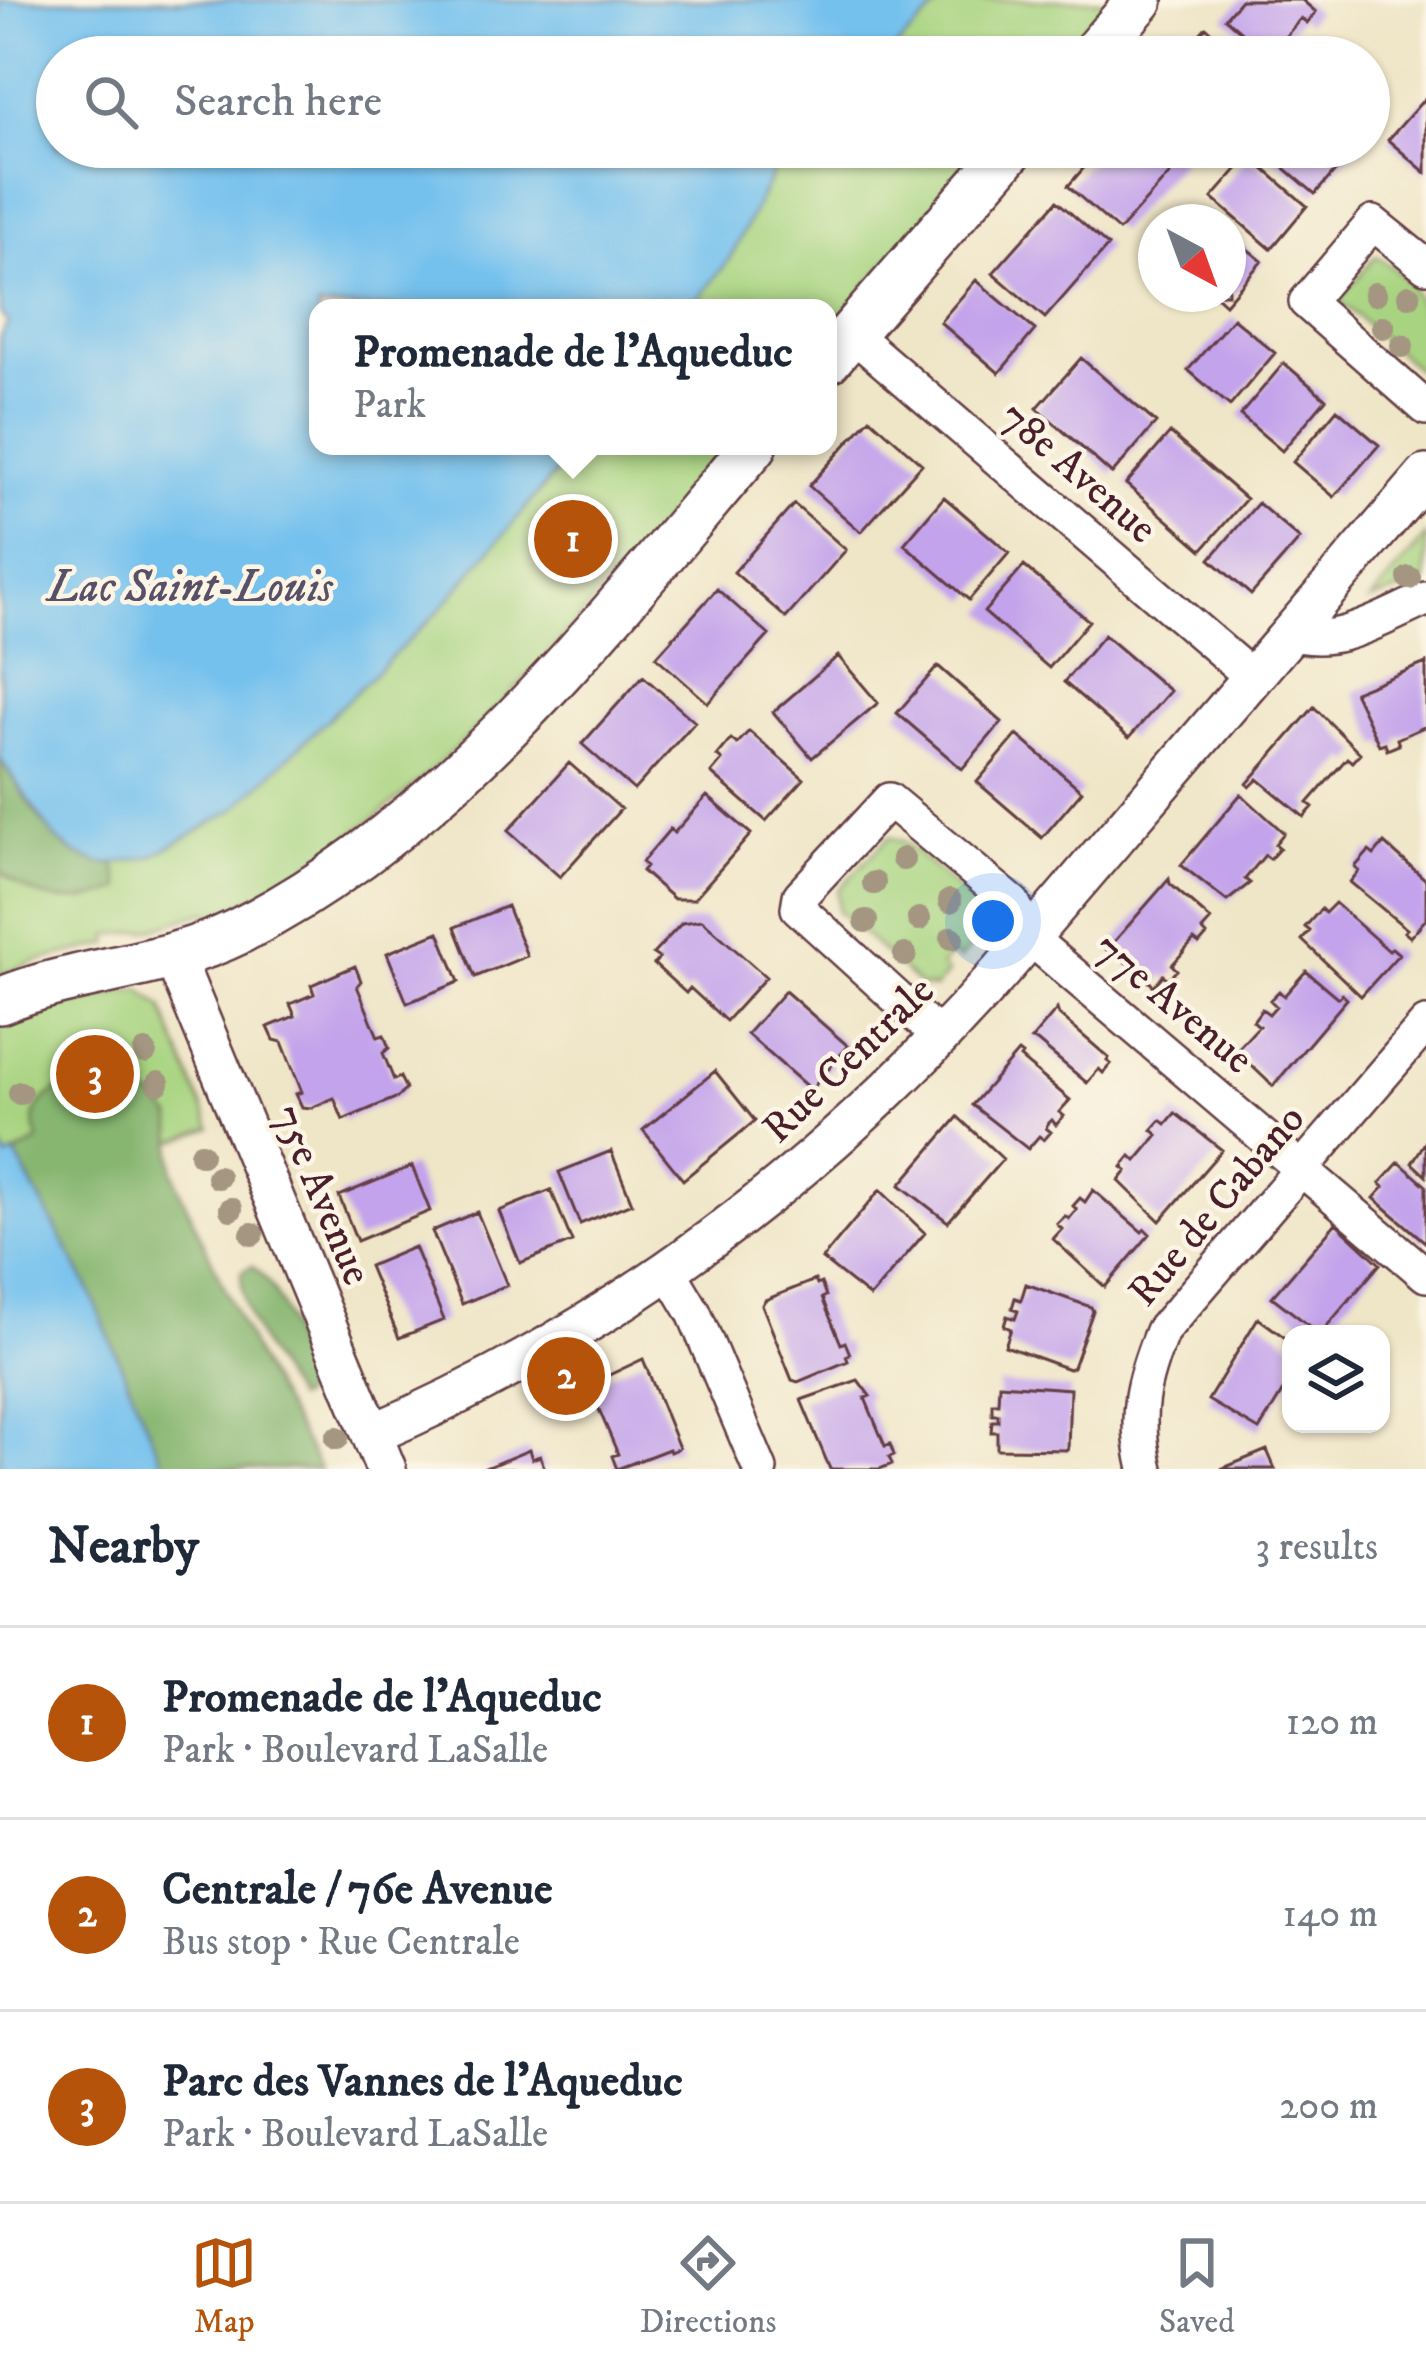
<!DOCTYPE html>
<html lang="en">
<head>
<meta charset="utf-8">
<style>
	:root { --surface:#fff; --page:#f6f6f7; --text:#1f2937; --muted:#747a83; --line:#e0e1e3; --accent:#b45309 }
	body { margin:0; font-family:"IM FELL DW Pica",serif; background:var(--page); color:var(--text) }
	.controls { position:absolute; right:36px; bottom:36px; display:grid; overflow:hidden; border-radius:24px; box-shadow:0 3px 9px #0004 }
	.controls button { width:108px; height:108px; display:grid; place-items:center; padding:0; border:0; border-bottom:3px solid var(--line); background:var(--surface); color:var(--text); font:60px sans-serif }
	.compass { position:absolute; left:1138px; top:204px; width:108px; height:108px; border-radius:50%; background:var(--surface); box-shadow:0 3px 9px #0004; rotate:139deg }
	.you { position:absolute; left:993px; top:921px; width:42px; height:42px; margin:-30px; border:9px solid #fff; border-radius:50%; background:#1a73e8; box-shadow:0 0 0 18px #1a73e833 }
	.badge { display:grid; place-items:center; width:78px; height:78px; border-radius:50%; background:var(--accent); color:#fff; font-size:39px; font-weight:700 }
	.pin { position:absolute; translate:-50% -50%; border:6px solid #fff; box-shadow:0 3px 12px #0006 }
	.popup { position:absolute; left:309px; top:299px; width:528px; height:156px; box-sizing:border-box; display:grid; place-content:center; border-radius:24px; background:var(--surface); filter:drop-shadow(0 3px 9px #0005); font-size:39px; white-space:nowrap; color:var(--muted) }
	.popup b { font-size:45px; color:var(--text) }
	.popup::after { content:''; position:absolute; left:50%; top:100%; margin-left:-24px; border:24px solid transparent; border-top-color:var(--surface) }
	.list { margin:0; padding:0; list-style:none }
	h2 { display:flex; justify-content:space-between; align-items:center; height:156px; margin:0; padding:0 48px; font-size:51px }
	h2 small { font-size:39px; font-weight:400; color:var(--muted) }
	.list li { display:grid; grid-template-columns:78px 1fr auto; gap:36px; align-items:center; box-sizing:border-box; height:192px; padding:0 48px; border-top:3px solid var(--line) }
	.list b { display:block; font-size:45px; white-space:nowrap }
	.list p { margin:0; font-size:39px; white-space:nowrap; color:var(--muted) }
	.list em { font-size:39px; font-style:normal; color:var(--muted) }
	.icon { flex:none; width:66px; height:66px; fill:none; stroke:currentColor; stroke-width:2; stroke-linecap:round; stroke-linejoin:round }
	.map { position:relative; flex:none; width:1426px; height:1469px; overflow:hidden }
	.search { position:absolute; background:var(--surface); box-shadow:0 3px 9px #0004; left:36px; right:36px; top:36px; height:132px; display:flex; align-items:center; gap:30px; box-sizing:border-box; padding:0 42px; border-radius:66px; color:var(--muted); font-size:45px }
	.sheet { height:732px; background:var(--surface) }
	nav { display:flex; justify-content:space-around; align-items:center; box-sizing:border-box; height:168px; border-top:3px solid var(--line); background:var(--surface); font-size:33px; color:var(--muted) }
	nav a { display:grid; justify-items:center; gap:6px }
	nav .on { color:var(--accent) }
	.map>svg:first-child { display:block }
	.green { fill:#a8d481; stroke:#797a56; stroke-width:3 }
	.forest { fill:#86b66f; stroke:#686a4d; stroke-width:3 }
	.water { fill:#74c1ee; stroke:#5f708c; stroke-width:3 }
	.building { fill:#c3a3eb }
	.lines { fill:none; stroke-linecap:round; stroke-linejoin:round }
	.minor-casing { stroke:#633d42; stroke-width:38 }
	.tertiary-casing { stroke:#633d42; stroke-width:44 }
	.secondary-casing { stroke:#633d42; stroke-width:50 }
	.minor { stroke:#fff; stroke-width:33 }
	.tertiary { stroke:#fff; stroke-width:39 }
	.secondary { stroke:#fff; stroke-width:45 }
	.tree { fill:#a49680 }
	.labels { text-anchor:middle; stroke-width:9; stroke-linejoin:round; paint-order:stroke }
	.street-label { font-size:42px; fill:#4a1f2b; stroke:#fcf5e5 }
	.water-label { font-size:45px; font-style:italic; fill:#575066; stroke:#fcf5e5 }
</style>
</head>
<body>
<div class="map">
<svg width="1426" height="1469" viewBox="0 0 1426 1469">
	<rect width="100%" height="100%" fill="#fcf5e5"/>
	<filter id="ink" filterUnits="userSpaceOnUse"><feTurbulence type="fractalNoise" baseFrequency=".00833" numOctaves="2"/><feDisplacementMap in="SourceGraphic" scale="24" xChannelSelector="R" yChannelSelector="G"/><feConvolveMatrix kernelMatrix="1 2 1 2 8 2 1 2 1" color-interpolation-filters="sRGB"/></filter>
	<filter id="wash" filterUnits="userSpaceOnUse"><feTurbulence type="fractalNoise" baseFrequency=".004" numOctaves="4" result="noise"/><feDisplacementMap in="SourceGraphic" scale="48" xChannelSelector="R" yChannelSelector="G"/><feGaussianBlur stdDeviation="2.7" result="paint"/><feColorMatrix in="noise" values="0 0 0 0 0 0 0 0 0 0 0 0 0 0 0 0 0 1.4 0 .05"/><feComposite in="paint" operator="in"/></filter>
	<g filter="url(#wash)">
		<rect width="100%" height="100%" fill="#efe5c7"/>
		<!-- green -->
		<path class="green" d="M945,0H1114L1065,57H886Z
			M795,147H989L828,331V308H690L730,259L776,166Z
			M1376,256C1426,285 1426,322 1426,377L1339,300Z
			M578,446H728C578,617 432,816 221,913L211,917L208,911L149,930L109,935V944L36,961L0,975V759L55,838L541,491Z
			M1426,536V582L1370,601Z
			M889,837L905,842L991,919V924L960,960L952,954L941,966L948,973L935,988L921,986L838,911V890Z
			M140,989L162,1007L211,1128L170,1143L47,1137L7,1158L0,1145V1025L50,1008Z"/>
		<!-- forest -->
		<path class="forest" d="M0,759C30,802 56,861 115,864L121,889C77,907 36,905 0,870Z
			M109,1055L127,1060L131,1069L125,1083L132,1089L144,1090L172,1117L173,1170L183,1198L262,1369L320,1469H165L88,1287L15,1154L39,1141C20,1100 62,1085 96,1081L92,1064L98,1057Z
			M252,1266C288,1293 291,1344 306,1383L301,1397L295,1399C271,1360 241,1319 241,1272Z"/>
		<!-- water -->
		<path class="water" d="M0,0H945L886,57H57V147H795L776,166L730,259L690,308H318V446H578L438,612L235,809L153,856L115,864L98,863L74,853L55,838L0,759V337L8,323L0,313Z
			M0,1145L7,1158L15,1154L88,1287L165,1469H0Z"/>
		<g id="blocks">
			<!-- building -->
			<path class="building" d="M1241,0H1302L1316,12L1307,23L1301,18L1269,56L1225,18Z
				M1206,27L1240,57H1179Z
				M1426,97V173L1388,140Z
				M1102,147H1169L1183,159L1119,231L1068,186Z
				M1260,147H1346L1352,152L1315,194Z
				M1249,156L1307,206L1271,249L1212,198Z
				M1057,201L1108,246L1045,318L993,273Z
				M1228,233L1262,261L1225,304L1214,294H1228Z
				M976,280L1035,330L999,373L940,322Z
				M1233,318L1275,353L1230,406L1188,370Z
				M1081,358L1156,423L1112,474L1037,408Z
				M1284,363L1326,399L1282,451L1240,415Z
				M1337,409L1379,445L1334,497L1293,462Z
				M870,418L922,464L861,532L809,486Z
				M1170,433L1246,499L1202,550L1126,484Z
				M944,497L1009,553L969,600L904,544Z
				M1258,503L1300,539L1251,595L1210,559Z
				M794,504L846,550L786,618L734,572Z
				M1024,566L1089,621L1049,668L984,612Z
				M717,589L769,635L708,703L656,657Z
				M1104,635L1170,691L1129,738L1064,682Z
				M838,656L878,703L812,758L773,712Z
				M1426,663V726L1397,739L1399,745L1387,750L1385,743L1379,745L1354,692Z
				M938,666L1002,722L962,769L897,713Z
				M643,676L695,722L634,790L582,744Z
				M1314,707L1360,753L1352,762L1347,758L1308,803L1313,807L1304,817L1258,779L1250,787L1247,784Z
				M749,731L804,779L766,821L711,773L722,760L717,756L731,739L737,744Z
				M1017,735L1082,791L1042,838L977,782Z
				M569,763L621,809L560,877L508,831Z
				M1241,794L1284,833L1275,844L1280,848L1270,859L1265,855L1245,879L1250,883L1227,901L1181,865Z
				M707,796L751,834L694,899H674L642,871L646,866L642,862L670,829L674,833Z
				M1384,843L1426,880V919L1410,937L1404,932L1407,929L1350,882L1359,871L1355,867L1369,851L1374,855Z
				M1169,879L1170,884L1211,920L1202,930L1207,935L1199,944L1194,940L1172,965L1177,970L1168,979L1163,975L1154,986L1113,951L1111,953L1107,950Z
				M1335,903L1389,951L1392,948L1399,954L1361,996L1302,940L1310,931L1305,927L1321,909L1325,913Z
				M507,906L527,956L475,977L455,927Z
				M702,920L766,977L726,1021L690,988L686,993L654,964L659,958L653,954L682,923Z
				M439,932L459,982L407,1003L387,953Z
				M355,966L361,981L357,986L378,1037L384,1035L389,1048L383,1053L394,1080L400,1077L406,1089L398,1097L343,1120L334,1098L311,1108L302,1107L296,1094L302,1092L282,1042L274,1040L268,1027L295,1016L290,1004L314,994L311,985Z
				M1306,971L1338,998L1342,994L1347,999L1273,1086L1236,1051L1259,1026L1253,1021L1262,1009L1269,1014L1276,1006L1270,1000L1279,991L1284,996Z
				M785,991L848,1046L811,1090L747,1034Z
				M1057,1009L1059,1015L1109,1058L1107,1061L1111,1064L1103,1073L1099,1069L1087,1083L1037,1041L1031,1040Z
				M1018,1052L1022,1055L1020,1058L1070,1100L1059,1112L1064,1116L1056,1125L1052,1120L1048,1124L1046,1128L1051,1132L1044,1140L1039,1136L1028,1149L972,1105Z
				M715,1071L755,1121L683,1180L643,1130Z
				M1175,1113L1222,1150L1160,1221L1119,1181L1127,1171L1122,1167L1131,1156L1136,1161L1158,1135L1152,1130L1161,1120L1166,1124Z
				M958,1117L1003,1159L948,1222L900,1185Z
				M1426,1141V1176L1412,1163Z
				M611,1151L632,1203L580,1224L559,1172Z
				M1399,1162L1426,1186V1243L1374,1198L1384,1187L1380,1183Z
				M412,1166L430,1211L357,1241L339,1196Z
				M551,1190L572,1242L520,1263L499,1211Z
				M880,1190L925,1233L870,1297L822,1259Z
				M1093,1190L1142,1232L1145,1229L1150,1234L1105,1287L1053,1239L1062,1229L1057,1224L1065,1216L1069,1219L1073,1214L1077,1210L1073,1206L1080,1198L1085,1202Z
				M477,1212L507,1285L462,1304L432,1231Z
				M1336,1223L1380,1264L1320,1334L1272,1297Z
				M414,1247L444,1320L399,1338L369,1266Z
				M815,1280L817,1285L821,1283L826,1296L822,1298L841,1344L845,1342L850,1354L846,1356L848,1361L798,1382L792,1380L762,1305L765,1300Z
				M1026,1284L1091,1307L1093,1311L1073,1367L1069,1369L1005,1346L1011,1329L1004,1326L1007,1316L1015,1319L1018,1311L1012,1308L1015,1298L1021,1300Z
				M1258,1318L1291,1342V1378L1259,1430L1208,1400Z
				M643,1359L679,1448L670,1452L669,1449L617,1469L612,1456L618,1454L595,1400L590,1402L584,1387Z
				M858,1380L870,1396L865,1398L885,1446L890,1444L894,1455L889,1457L892,1464L880,1469H830L801,1400Z
				M999,1384L1070,1389L1068,1450L997,1449V1432H991L992,1421H998V1414H992V1403H998Z
				M529,1450L532,1459L540,1456L545,1469H483Z
				M1267,1450L1275,1469H1221Z"/>
		</g>
	</g>
	<g filter="url(#ink)">
		<use href="#blocks" fill-opacity="0" stroke="#633d42" stroke-width="3"/>
		<g class="lines">
			<!-- minor casing -->
			<g class="minor-casing">
				<path id="minor" d="M1426,266L1373,223L1306,302L1426,408
					M851,333L1252,677
					M1290,632C1335,650 1385,616 1426,599
					M941,1038L798,908L800,896L889,800L1013,903L1030,938L1426,1275
					M669,1271L694,1313L760,1469
					M1146,1469C1133,1415 1142,1381 1162,1331L1426,1024"/>
			</g>
			<!-- tertiary casing -->
			<g class="tertiary-casing">
				<path id="tertiary" d="M174,957L386,1469
					M372,1434C616,1330 827,1169 1002,970L1426,475"/>
			</g>
			<!-- secondary casing -->
			<g class="secondary-casing">
				<path id="secondary" d="M1091,57L1140,0
					M828,360L1013,147
					M0,1001C76,969 162,969 237,932C450,826 603,623 754,446"/>
			</g>
			<!-- minor -->
			<use href="#minor" class="minor"/>
			<!-- tertiary -->
			<use href="#tertiary" class="tertiary"/>
			<!-- secondary -->
			<use href="#secondary" class="secondary"/>
		</g>
		<!-- trees -->
		<g class="tree">
			<circle cx="1375" cy="294" r="12"/>
			<circle cx="1409" cy="296" r="12"/>
			<circle cx="1383" cy="327" r="12"/>
			<circle cx="1402" cy="346" r="12"/>
			<circle cx="1409" cy="578" r="12"/>
			<circle cx="903" cy="859" r="12"/>
			<circle cx="874" cy="883" r="12"/>
			<circle cx="950" cy="901" r="12"/>
			<circle cx="919" cy="919" r="12"/>
			<circle cx="866" cy="921" r="12"/>
			<circle cx="952" cy="938" r="12"/>
			<circle cx="905" cy="955" r="12"/>
			<circle cx="145" cy="1052" r="12"/>
			<circle cx="158" cy="1083" r="12"/>
			<circle cx="20" cy="1093" r="12"/>
			<circle cx="201" cy="1154" r="12"/>
			<circle cx="218" cy="1177" r="12"/>
			<circle cx="231" cy="1209" r="12"/>
			<circle cx="252" cy="1234" r="12"/>
			<circle cx="337" cy="1438" r="12"/>
		</g>
	</g>
	<g class="labels">
		<!-- street labels -->
		<g class="street-label">
			<text transform="translate(1080 471) rotate(41)" y="15">78e Avenue</text>
			<text transform="translate(1175 1002) rotate(40)" y="15">77e Avenue</text>
			<text transform="translate(847 1058) rotate(-44)" y="15">Rue Centrale</text>
			<text transform="translate(324 1194) rotate(67)" y="15">75e Avenue</text>
			<text transform="translate(1215 1204) rotate(-50)" y="15">Rue de Cabano</text>
		</g>
		<!-- water labels -->
		<g class="water-label">
			<text x="190" y="601">Lac Saint-Louis</text>
		</g>
	</g>
</svg>
<div class="controls">
<button><svg class="icon" aria-label="layers" viewBox="0 0 24 24"><path d="M12 4l9 5-9 5-9-5zM3 14l9 5 9-5"/></svg></button>
</div>
<svg class="compass" viewBox="-18 -18 36 36"><path d="M0-13l5 13h-10z" fill="#e53935"/><path d="M0 13l5-13h-10z" fill="#747a83"/></svg>
<div class="you"></div>
<div class="pin badge" style="left:573px;top:539px">1</div>
<div class="popup"><b>Promenade de l'Aqueduc</b>Park</div>
<div class="pin badge" style="left:566px;top:1376px">2</div>
<div class="pin badge" style="left:95px;top:1074px">3</div>
<div class="search"><svg class="icon" aria-label="search" viewBox="0 0 24 24"><circle cx="10" cy="10" r="6"/><path d="M15 15l6 6"/></svg>Search here</div>
</div>
<section class="sheet">
<h2>Nearby<small>3 results</small></h2>
<ul class="list">
<li><span class="badge">1</span><div><b>Promenade de l'Aqueduc</b><p>Park · Boulevard LaSalle</p></div><em>120 m</em></li>
<li><span class="badge">2</span><div><b>Centrale / 76e Avenue</b><p>Bus stop · Rue Centrale</p></div><em>140 m</em></li>
<li><span class="badge">3</span><div><b>Parc des Vannes de l'Aqueduc</b><p>Park · Boulevard LaSalle</p></div><em>200 m</em></li>
</ul>
</section>
<nav>
<a class="on"><svg class="icon" aria-label="map" viewBox="0 0 24 24"><path d="M3 6l6-2 6 2 6-2v14l-6 2-6-2-6 2zM9 4v14M15 6v14"/></svg>Map</a>
<a><svg class="icon" aria-label="directions" viewBox="0 0 24 24"><path d="M12 3l9 9-9 9-9-9zM9 14v-3h6M13 9l2 2-2 2"/></svg>Directions</a>
<a><svg class="icon" aria-label="saved" viewBox="0 0 24 24"><path d="M7 4h10v16l-5-4-5 4z"/></svg>Saved</a>
</nav>
</body>
</html>
